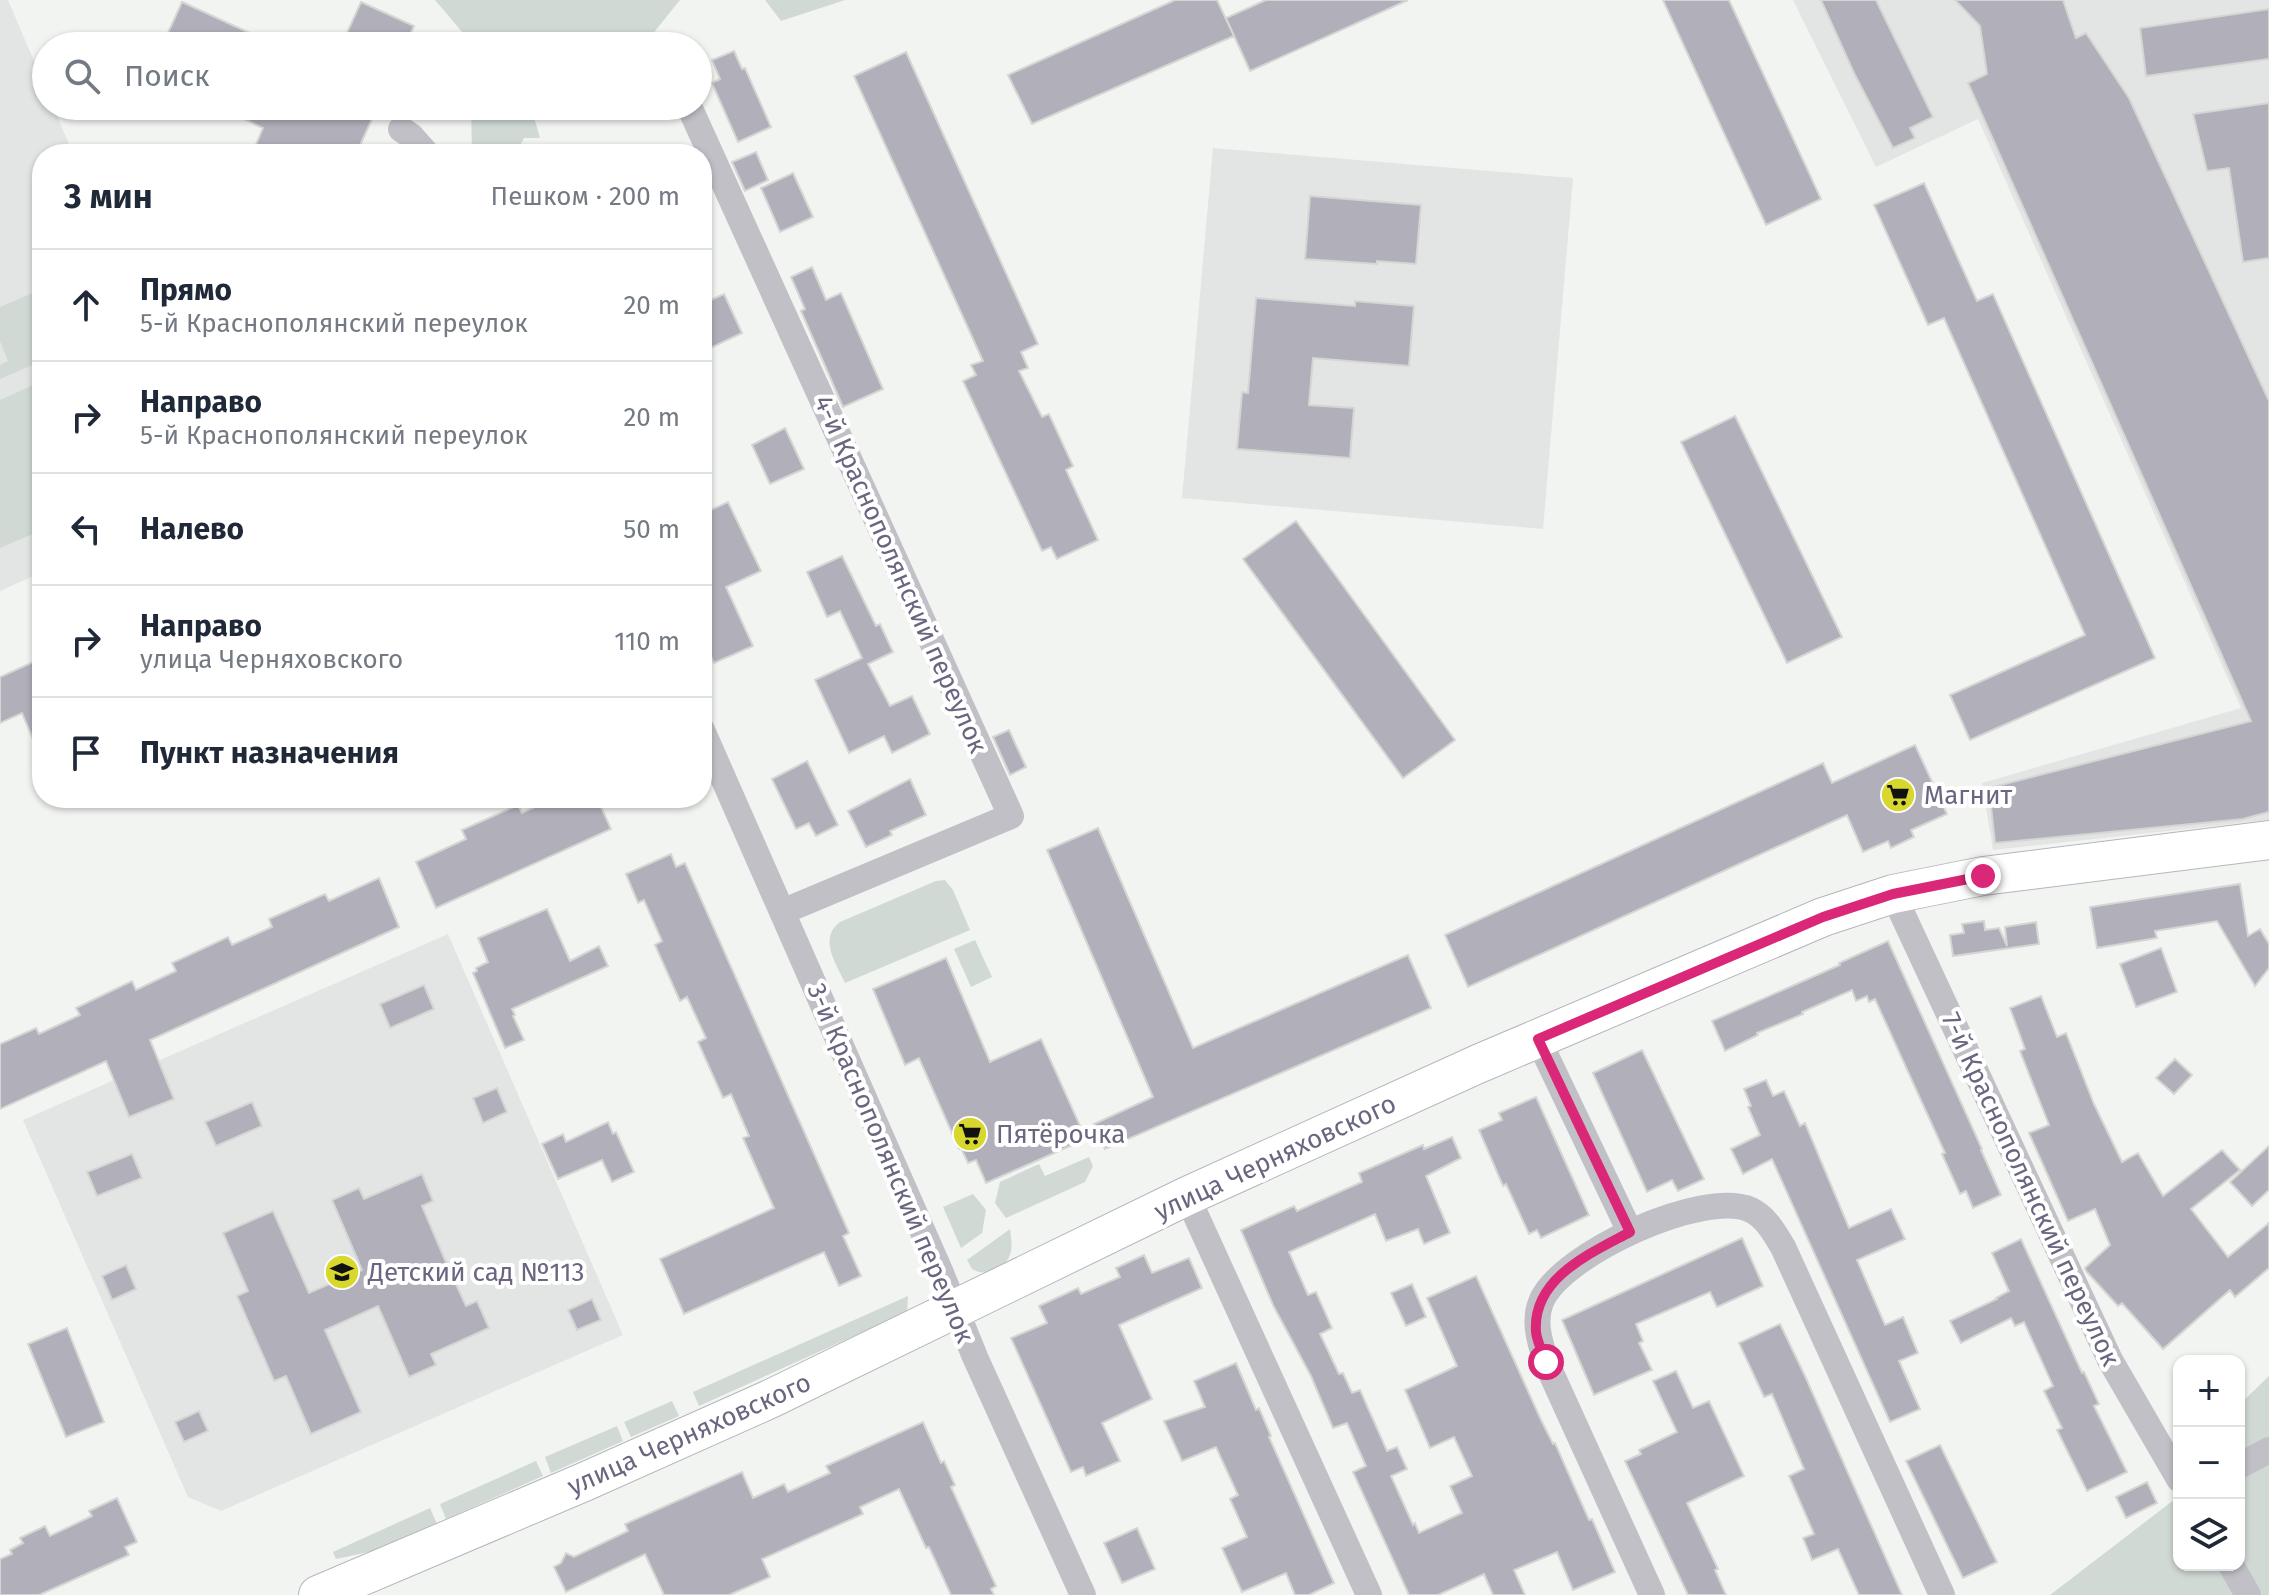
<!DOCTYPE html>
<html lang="ru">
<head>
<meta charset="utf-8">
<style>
	:root { --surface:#fff; --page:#f6f6f7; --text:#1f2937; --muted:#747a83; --line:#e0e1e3 }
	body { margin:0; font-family:"Fira Sans",sans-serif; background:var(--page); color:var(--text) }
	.controls { position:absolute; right:24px; bottom:24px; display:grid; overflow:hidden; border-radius:16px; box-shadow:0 2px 6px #0004 }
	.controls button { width:72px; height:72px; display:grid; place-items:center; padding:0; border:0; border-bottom:2px solid var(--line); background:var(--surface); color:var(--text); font:40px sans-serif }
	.stop { position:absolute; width:24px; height:24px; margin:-18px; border:6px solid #db2777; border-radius:50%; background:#fff }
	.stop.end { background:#db2777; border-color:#fff; box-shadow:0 2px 8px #0008 }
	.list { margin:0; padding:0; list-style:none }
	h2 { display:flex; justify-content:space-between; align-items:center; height:104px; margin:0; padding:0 32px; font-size:34px }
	h2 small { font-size:26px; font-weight:400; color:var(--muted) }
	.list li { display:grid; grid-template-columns:52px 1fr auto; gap:24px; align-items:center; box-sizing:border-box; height:112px; padding:0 32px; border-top:2px solid var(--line) }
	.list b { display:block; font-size:30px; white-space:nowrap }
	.list p { margin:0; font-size:26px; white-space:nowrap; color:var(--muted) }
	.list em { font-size:26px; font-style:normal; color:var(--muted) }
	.icon { flex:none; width:44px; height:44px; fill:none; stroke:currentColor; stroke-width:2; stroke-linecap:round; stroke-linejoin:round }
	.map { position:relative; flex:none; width:2269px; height:1595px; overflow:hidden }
	.search { position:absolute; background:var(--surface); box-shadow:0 2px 6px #0004; left:32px; top:32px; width:680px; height:88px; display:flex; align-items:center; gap:20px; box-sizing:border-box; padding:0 28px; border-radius:44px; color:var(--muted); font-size:30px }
	.panel { position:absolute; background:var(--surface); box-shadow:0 2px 6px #0004; left:32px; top:144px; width:680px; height:664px; border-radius:32px }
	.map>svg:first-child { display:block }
	.built { fill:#e3e5e4 }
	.green { fill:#d0d9d4 }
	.building { fill:#b1b0ba; stroke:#d4d6d4; stroke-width:2 }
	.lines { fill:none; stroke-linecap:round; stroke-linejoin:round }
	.secondary-casing { stroke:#b7b5bd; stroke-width:40 }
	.street { stroke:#c2c0c7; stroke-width:26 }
	.secondary { stroke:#fff; stroke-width:38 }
	.route { stroke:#db2777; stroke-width:10 }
	.labels { text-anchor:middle; stroke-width:8; stroke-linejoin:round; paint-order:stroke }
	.street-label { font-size:26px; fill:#6b6580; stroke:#fff }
	.poi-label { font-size:26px; fill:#6b6580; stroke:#fff; text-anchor:start }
</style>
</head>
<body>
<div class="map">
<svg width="2269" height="1595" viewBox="0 0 2269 1595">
	<rect width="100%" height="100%" fill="#f2f4f1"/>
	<!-- built -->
	<path class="built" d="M0,0H8L46,89V106H53L73,154H42V572L0,591Z
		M1793,0H2269V820L1993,850L1982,783L2241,708L1978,119L1876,167Z
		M1213,148L1573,178L1543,529L1182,498Z
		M448,934L623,1335L221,1511L188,1497L23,1120Z"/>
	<!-- green -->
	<path class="green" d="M435,0H680L643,46H470L469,40Z
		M765,0H845L781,21Z
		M471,106H540L532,110L540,138H524L517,151L518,154H472Z
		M42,289V361L0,379V365L8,361L0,341V307Z
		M42,381V530L0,548V400Z
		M945,880L953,890L970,930L845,983C836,963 818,939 840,922L936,881Z
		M975,940L992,977L971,987L954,949Z
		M1089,1157L1093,1166L1085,1182L1006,1218L995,1203L1000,1182L1039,1164L1045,1176Z
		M973,1194L986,1210L982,1233L961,1248L943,1207Z
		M1010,1229C1011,1238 1013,1247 1010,1255C1004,1271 985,1277 972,1269L967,1260Z
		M908,1296L907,1312L699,1406L693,1392Z
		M2269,1376V1595H2050L2179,1496V1565H2239V1405Z
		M672,1401L679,1416L631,1437L624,1422Z
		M617,1426L623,1441L551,1473L545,1457Z
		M536,1461L543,1476L446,1519L440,1504Z
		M430,1508L437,1524L373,1551L336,1559L333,1552Z"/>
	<!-- building -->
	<path class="building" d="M1175,0H1217L1234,36L1032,124L1008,75Z
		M1266,0H1408L1250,71L1226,18Z
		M1663,0H1729L1821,199L1766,225Z
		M1821,0H1876L1933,117L1910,128L1915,138L1893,148L1854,73Z
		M1955,0H2063L2076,38L2086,33L2129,98L2269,401V812L2243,819L1995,843L1989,788L2251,721L1968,83L1987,74L1980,26Z
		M182,2L278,46H162Z
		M361,2L414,26L405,46H341Z
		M2269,9V59L2146,76L2140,28Z
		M734,51L742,69L745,68L771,127L738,142L712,83L720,79L712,60Z
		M906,52L1038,344L1021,352L1028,368L1019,371L1042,417L1049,414L1073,466L1066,470L1098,540L1057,559L1051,547L1042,551L963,381L976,375L971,365L983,361L854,76Z
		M2269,103V258L2243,262L2229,168L2207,171L2193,114Z
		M216,106H378L356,154H252L263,128Z
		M756,152L768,180L745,191L732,162Z
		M793,173L813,217L780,232L761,188Z
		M1924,183L1977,301L1993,294L2155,658L1970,740L1950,695L2085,635L1944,318L1928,325L1874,205Z
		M1310,196L1421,205L1416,264L1377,261V264L1305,259Z
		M812,267L826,300L841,293L883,389L843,407L801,311L805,309L791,277Z
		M724,294L742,333L702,352V304Z
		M1256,298L1355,306V301L1414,306L1409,366L1313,358L1309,405L1354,408L1350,458L1237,449L1242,392L1248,393Z
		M1735,416L1842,637L1787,663L1681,442Z
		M785,428L804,469L770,484L752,445Z
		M728,502L761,571L726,587L753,646L714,663L702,636V514Z
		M1296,521L1455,740L1403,778L1243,559Z
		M842,556L876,626L880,624L893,652L868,664L890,706L912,696L930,734L892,753L884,736L849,753L815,680L862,658L840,611L827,617L807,572Z
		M42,658V760L22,713L0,723V677Z
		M1009,730L1026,767L1010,775L993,737Z
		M1915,745L1947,814L1911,830L1914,837L1891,848L1888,841L1863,852L1847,815L1468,987L1445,935L1823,763L1832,783Z
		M807,761L838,825L816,836L809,823L796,829L772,779Z
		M910,779L926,815L890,831L892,835L866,847L848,811Z
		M555,798H597L611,829L436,908L416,862L466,839L462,830L518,805L522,813Z
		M1098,828L1193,1048L1408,955L1431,1008L1105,1149L1094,1124L1153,1097L1047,850Z
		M671,854L676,867L685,863L849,1233L843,1236L861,1276L839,1286L824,1252L684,1314L660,1259L774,1208L743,1138L749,1136L731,1094L723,1098L698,1042L706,1038L687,997L680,1001L655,945L662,941L644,900L638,903L626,874Z
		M379,878L399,927L150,1040L174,1099L129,1117L106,1061L0,1109V1044L36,1028L39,1034L80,1015L76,1008L132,981L136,990L176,971L172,963L228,937L232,945L272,927L269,919L325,894L329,901Z
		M2240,884L2248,936L2260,929L2269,944V968L2255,986L2217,921L2155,931L2157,938L2097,948L2090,907Z
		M547,909L570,961L599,946L608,966L512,1009L515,1015L513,1016L524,1040L505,1048L473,973L477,971L476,968L488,962L478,938Z
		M1984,921L1985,930L1999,928L2007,946L2005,927L2036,922L2039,944L1953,956L1950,935L1964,933L1962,924Z
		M1888,941L1982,1149L1981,1150L2001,1195L1973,1208L1966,1191L1960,1194L1942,1154L1945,1153L1875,999L1869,1002L1867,996L1856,1001L1852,990L1802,1012L1803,1014L1757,1033L1758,1035L1725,1051L1712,1021L1840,965L1839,963Z
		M2161,948L2177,992L2136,1007L2120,964Z
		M946,958L990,1062L1041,1039L1086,1139L986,1183L976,1160L968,1163L961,1148L959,1149L919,1058L905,1065L873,989Z
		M424,985L434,1009L390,1028L380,1004Z
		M2041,996L2057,1037L2066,1033L2094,1104L2122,1162L2138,1153L2163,1196L2222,1150L2240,1170L2191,1209L2228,1257L2269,1223V1268L2235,1297L2230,1290L2163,1349L2122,1303L2118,1306L2086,1271L2085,1268L2110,1245L2095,1209L2068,1221L2029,1133L2049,1125L2020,1051L2025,1049L2010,1008Z
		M1642,1050L1704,1179L1678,1191L1672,1180L1647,1192L1593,1073Z
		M2175,1059L2192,1075L2174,1094L2156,1078Z
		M1766,1080L1773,1096L1784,1091L1800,1126L1805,1123L1849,1228L1891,1209L1905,1239L1857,1260L1885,1325L1903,1317L1918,1353L1899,1361L1920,1409L1890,1422L1772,1159L1743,1174L1731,1149L1760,1135L1748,1107L1751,1106L1744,1089Z
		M497,1088L507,1112L483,1123L473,1098Z
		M1536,1097L1589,1215L1541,1238L1537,1230L1529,1234L1506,1184L1503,1186L1479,1130L1502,1120L1499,1113Z
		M252,1102L262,1126L216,1146L205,1122Z
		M608,1122L613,1134L616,1132L634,1172L612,1182L602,1160L558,1179L542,1144L563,1134L566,1142Z
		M1452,1137L1461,1158L1426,1176L1450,1233L1424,1244L1418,1229L1386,1241L1375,1214L1289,1252L1308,1295L1316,1292L1332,1328L1320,1334L1339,1374L1343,1373L1352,1393L1360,1390L1387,1451L1397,1447L1407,1469L1391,1476L1413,1525L1415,1523L1419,1533L1462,1513L1450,1486L1472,1476L1454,1437L1430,1448L1405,1390L1457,1366L1427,1298L1476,1276L1541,1420L1553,1444L1555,1443L1589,1520L1592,1519L1615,1572L1573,1590L1557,1552L1514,1570L1525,1595H1493L1484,1574L1438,1595H1409L1353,1472L1366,1466L1347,1423L1333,1428L1311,1376L1273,1305L1241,1230L1294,1206L1297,1211L1362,1182L1359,1173L1423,1145L1424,1149Z
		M2269,1146V1190L2252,1206L2230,1182Z
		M132,1154L142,1178L97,1196L87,1172Z
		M422,1174L433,1201L422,1206L445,1260L466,1306L477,1301L489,1328L431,1354L436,1365L409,1377L378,1306L325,1330L361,1412L311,1434L286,1376L274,1381L237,1296L248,1291L223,1233L273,1211L309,1293L362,1270L332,1200L359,1188L364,1199Z
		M1742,1238L1763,1286L1717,1307L1710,1292L1636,1324L1643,1341L1639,1343L1652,1370L1594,1395L1562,1320Z
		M2021,1239L2082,1373L2084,1372L2099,1404L2094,1406L2127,1472L2087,1491L2057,1430L2062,1428L2044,1391L2053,1386L2024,1322L2015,1326L2011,1318L1961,1343L1950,1321L1997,1299L1996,1298L2009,1291L1992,1253Z
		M1144,1255L1152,1273L1189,1258L1202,1288L1119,1325L1152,1399L1102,1423L1120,1461L1086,1476L1083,1467L1071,1472L1011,1338L1047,1323L1039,1306L1078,1288L1081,1294L1120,1277L1116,1268Z
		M126,1265L136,1289L112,1300L102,1276Z
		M1412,1284L1426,1317L1406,1326L1391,1293Z
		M592,1299L601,1320L577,1330L568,1310Z
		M1780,1324L1805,1376L1902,1595H1859L1838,1549L1812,1560L1803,1538L1814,1534L1789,1476L1804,1469L1772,1394L1764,1397L1739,1343Z
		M67,1328L104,1422L66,1437L28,1344Z
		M1236,1363L1256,1410L1259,1408L1271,1436L1269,1437L1334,1583L1309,1595H1295L1286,1573L1242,1592L1222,1548L1247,1537L1230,1499L1238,1495L1216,1447L1182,1461L1164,1421L1205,1407L1194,1381Z
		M1676,1371L1693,1408L1709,1401L1744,1476L1687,1503L1718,1569L1715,1570L1726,1595H1688L1625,1461L1641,1454L1639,1450L1677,1432L1653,1381Z
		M199,1411L208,1431L184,1442L175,1422Z
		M923,1422L941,1463L944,1461L955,1485L951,1487L996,1586L991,1589L994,1595H951L929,1547L926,1548L899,1489L860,1507L863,1514L762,1559L770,1577L729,1595H664L645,1554L566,1592L554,1567L561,1563L566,1553L574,1557L628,1531L625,1524L742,1472L753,1498L784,1484L788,1492L830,1473L826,1466Z
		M1940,1445L1997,1562L1963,1578L1906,1461Z
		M2147,1482L2157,1503L2126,1518L2116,1497Z
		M117,1498L137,1542L125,1547L129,1555L39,1595H0V1559L12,1554L10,1550L23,1543L20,1538L45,1526L50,1536L92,1516L89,1511Z
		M1137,1528L1155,1569L1122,1583L1104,1543Z"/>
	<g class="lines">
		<!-- secondary casing -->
		<g class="secondary-casing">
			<path id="secondary" d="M318,1595L584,1482L770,1399L1187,1196L1478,1064L1823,917L1893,894L1983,876L2269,840"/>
		</g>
		<!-- street -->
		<path class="street" d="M689,106L1011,816L782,912
			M401,129L411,136L427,154
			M702,730L941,1273L975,1357L1083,1595
			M1893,894L2110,1360L2179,1479
			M1538,1039L1630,1232
			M1187,1196L1369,1595
			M2239,1466L2269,1450
			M2231,1565L2248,1595
			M1652,1595L1546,1362C1540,1342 1533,1322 1541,1302C1559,1255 1704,1188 1751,1210C1766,1217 1775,1234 1783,1247L1942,1595"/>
		<!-- secondary -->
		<use href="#secondary" class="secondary"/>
	</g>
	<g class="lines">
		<!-- route -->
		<path class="route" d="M1546,1362C1543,1353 1537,1342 1536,1332C1532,1278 1591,1253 1630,1232L1538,1039L1823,917L1893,894L1983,876"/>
	</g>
	<!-- icons -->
	<defs>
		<g id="supermarket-disc" transform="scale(1.8)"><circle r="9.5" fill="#d7d72e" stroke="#fff"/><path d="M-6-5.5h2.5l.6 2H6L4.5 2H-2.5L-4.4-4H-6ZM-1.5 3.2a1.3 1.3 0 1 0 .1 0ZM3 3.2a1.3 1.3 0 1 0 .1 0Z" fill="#111"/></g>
		<g id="school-disc" transform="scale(1.8)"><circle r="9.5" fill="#d7d72e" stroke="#fff"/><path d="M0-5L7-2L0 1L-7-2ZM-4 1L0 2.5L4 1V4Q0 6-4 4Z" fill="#111"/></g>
	</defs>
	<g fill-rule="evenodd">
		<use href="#supermarket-disc" x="1898" y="795"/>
		<use href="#supermarket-disc" x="970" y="1134"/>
		<use href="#school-disc" x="342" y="1272"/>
	</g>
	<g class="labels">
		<!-- street labels -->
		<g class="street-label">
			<text transform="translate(901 574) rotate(66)" y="9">4-й Краснополянский переулок</text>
			<text transform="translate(1275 1157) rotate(-25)" y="9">улица Черняховского</text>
			<text transform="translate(891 1163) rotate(67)" y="9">3-й Краснополянский переулок</text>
			<text transform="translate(2031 1189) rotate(65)" y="9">7-й Краснополянский переулок</text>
			<text transform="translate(689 1434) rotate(-24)" y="9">улица Черняховского</text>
		</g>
		<!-- poi labels -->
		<g class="poi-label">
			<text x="1924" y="804">Магнит</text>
			<text x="996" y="1143">Пятёрочка</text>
			<text x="368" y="1281">Детский сад №113</text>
		</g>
	</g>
</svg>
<div class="controls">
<button>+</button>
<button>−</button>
<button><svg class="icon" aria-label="layers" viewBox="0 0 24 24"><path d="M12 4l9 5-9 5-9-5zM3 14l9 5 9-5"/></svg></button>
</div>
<div class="stop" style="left:1546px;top:1362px"></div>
<div class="stop end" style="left:1983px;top:876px"></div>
<div class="search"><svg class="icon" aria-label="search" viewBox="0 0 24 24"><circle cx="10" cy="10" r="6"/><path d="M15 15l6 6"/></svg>Поиск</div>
<section class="panel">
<h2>3 мин<small>Пешком · 200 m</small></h2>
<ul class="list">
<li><svg class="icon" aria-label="ahead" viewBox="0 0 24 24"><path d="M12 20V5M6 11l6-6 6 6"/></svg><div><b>Прямо</b><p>5-й Краснополянский переулок</p></div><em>20 m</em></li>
<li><svg class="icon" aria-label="right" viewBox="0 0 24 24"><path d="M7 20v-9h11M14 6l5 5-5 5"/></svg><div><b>Направо</b><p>5-й Краснополянский переулок</p></div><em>20 m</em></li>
<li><svg class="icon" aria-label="left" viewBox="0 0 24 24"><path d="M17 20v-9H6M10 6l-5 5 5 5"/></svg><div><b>Налево</b></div><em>50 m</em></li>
<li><svg class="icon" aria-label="right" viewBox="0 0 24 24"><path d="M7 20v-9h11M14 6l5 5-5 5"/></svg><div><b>Направо</b><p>улица Черняховского</p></div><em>110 m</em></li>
<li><svg class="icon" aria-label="arrive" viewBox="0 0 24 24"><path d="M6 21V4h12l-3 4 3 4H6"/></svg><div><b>Пункт назначения</b></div></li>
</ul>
</section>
</div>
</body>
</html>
